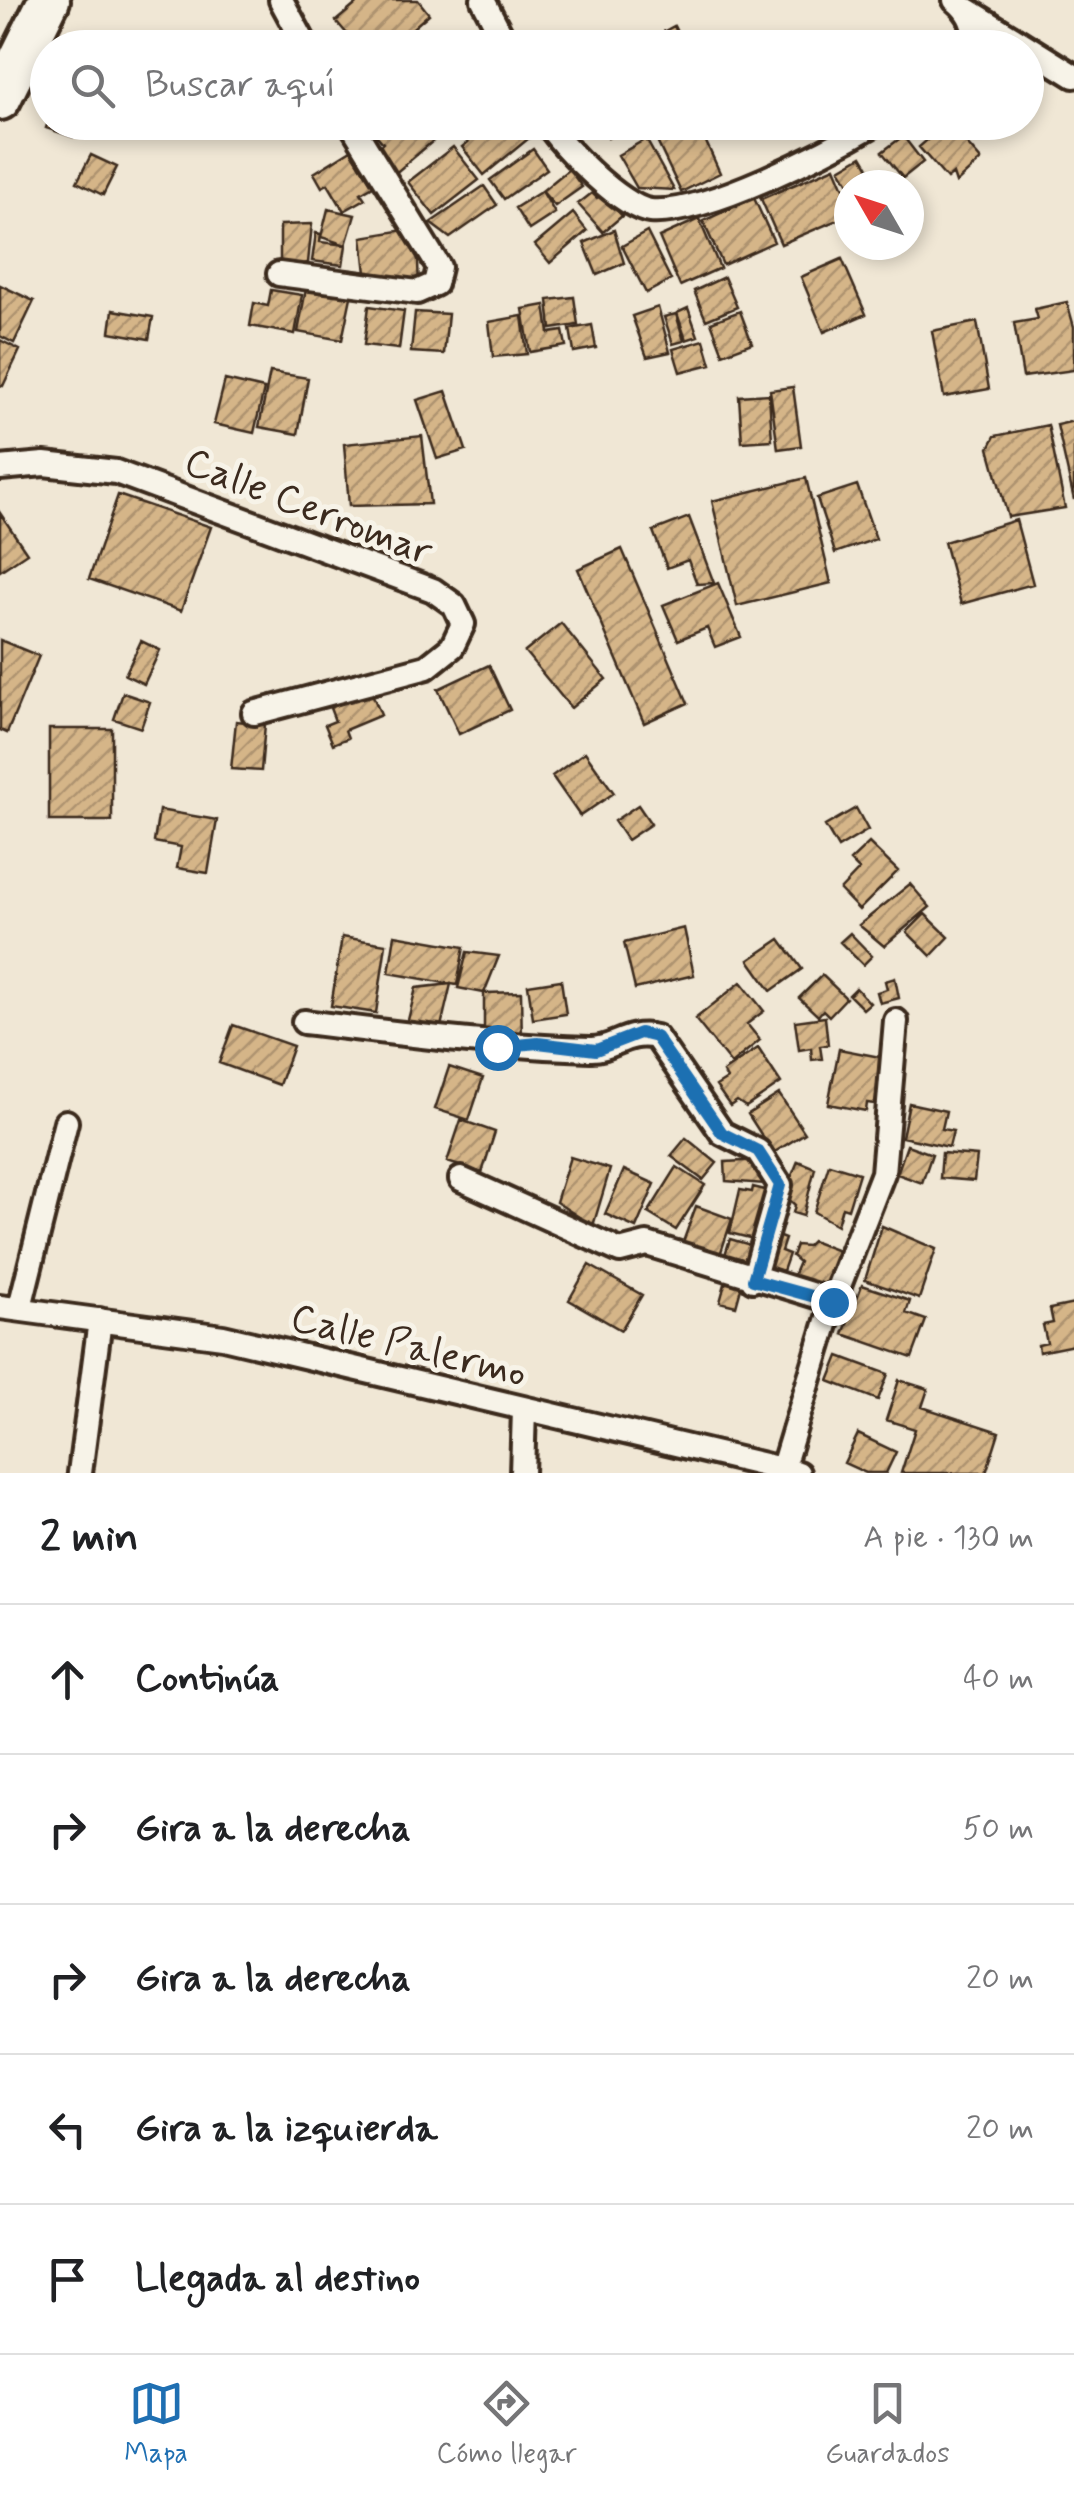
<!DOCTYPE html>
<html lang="es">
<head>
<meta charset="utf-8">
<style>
	:root { --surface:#fff; --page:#f6f6f6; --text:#202124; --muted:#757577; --line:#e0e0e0; --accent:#1f6fb2 }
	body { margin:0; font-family:Mynerve,sans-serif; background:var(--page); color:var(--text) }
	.compass { position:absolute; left:834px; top:170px; width:90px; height:90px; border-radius:50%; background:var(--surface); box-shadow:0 5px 15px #0003; rotate:309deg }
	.stop { position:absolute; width:30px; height:30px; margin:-22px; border:8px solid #1f6fb2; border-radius:50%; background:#fff }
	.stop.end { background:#1f6fb2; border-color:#fff; box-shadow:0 2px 10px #0008 }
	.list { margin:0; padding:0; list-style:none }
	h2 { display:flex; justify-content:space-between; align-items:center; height:130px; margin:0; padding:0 40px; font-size:42px }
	h2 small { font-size:32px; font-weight:400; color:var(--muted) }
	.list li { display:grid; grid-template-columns:65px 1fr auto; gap:30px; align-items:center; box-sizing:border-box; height:150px; padding:0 40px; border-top:2px solid var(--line) }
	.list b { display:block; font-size:38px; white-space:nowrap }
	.list em { font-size:32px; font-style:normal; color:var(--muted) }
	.icon { flex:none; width:55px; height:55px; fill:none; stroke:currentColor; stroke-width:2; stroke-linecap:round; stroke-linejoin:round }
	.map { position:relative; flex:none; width:1074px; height:1473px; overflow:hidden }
	.search { position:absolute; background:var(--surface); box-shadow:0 5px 15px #0003; left:30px; right:30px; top:30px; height:110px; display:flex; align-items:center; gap:25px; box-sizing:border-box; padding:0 35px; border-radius:55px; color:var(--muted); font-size:38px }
	.sheet { height:880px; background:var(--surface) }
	nav { display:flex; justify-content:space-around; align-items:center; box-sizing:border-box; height:140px; border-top:2px solid var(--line); background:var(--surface); font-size:28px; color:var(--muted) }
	nav a { display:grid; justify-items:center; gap:5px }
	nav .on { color:var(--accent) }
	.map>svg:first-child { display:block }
	.building { fill:url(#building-hatch); stroke:#3b2a1e; stroke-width:2.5 }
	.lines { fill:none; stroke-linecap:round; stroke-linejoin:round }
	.minor-casing { stroke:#3b2a1e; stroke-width:30 }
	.trunk-casing { stroke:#3b2a1e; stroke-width:48 }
	.minor { stroke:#f7f3e8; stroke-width:22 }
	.trunk { stroke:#f7f3e8; stroke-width:40 }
	.route { stroke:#1f6fb2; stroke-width:12 }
	.labels { text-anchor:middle; stroke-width:10; stroke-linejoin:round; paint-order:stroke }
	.street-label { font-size:40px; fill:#3b2a1e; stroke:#f7f3e8 }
</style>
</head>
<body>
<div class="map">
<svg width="1074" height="1473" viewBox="0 0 1074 1473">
	<defs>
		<pattern id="building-hatch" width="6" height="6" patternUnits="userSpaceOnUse" patternTransform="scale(2.5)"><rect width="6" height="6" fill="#d5b588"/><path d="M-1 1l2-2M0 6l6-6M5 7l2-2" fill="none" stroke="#ae936f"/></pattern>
	</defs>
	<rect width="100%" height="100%" fill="#f0e7d5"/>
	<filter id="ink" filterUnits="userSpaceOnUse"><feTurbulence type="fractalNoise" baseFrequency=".01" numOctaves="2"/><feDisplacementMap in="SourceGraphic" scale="20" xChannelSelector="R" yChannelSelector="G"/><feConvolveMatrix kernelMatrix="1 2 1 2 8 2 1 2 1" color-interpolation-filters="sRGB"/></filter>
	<g filter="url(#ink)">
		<!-- building -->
		<path class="building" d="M361,0H418L429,14L390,48H359L336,21Z
			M674,26L685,48H646L643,43Z
			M821,34L828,48H797Z
			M48,122H78L73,137L46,128Z
			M381,122H429L440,135L392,176L372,153L383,143L372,130Z
			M493,122H525L534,134L484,175L462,147Z
			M598,122H631L608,138Z
			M681,122H697L720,173L681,192L654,135Z
			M948,122L981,160L956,183L953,174L947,179L919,147Z
			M903,136L923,162L903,178L882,152Z
			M646,139L674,190L637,188L618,155Z
			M453,147L479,180L434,215L408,182Z
			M533,149L547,169L504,199L490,180Z
			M351,150L373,186L361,193L365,199L344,211L328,184L322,187L314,173Z
			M91,155L117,167L103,195L77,182Z
			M862,156L879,185H850L840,169Z
			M835,167L849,200V215L781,244L761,199Z
			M569,169L582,187L555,206L542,191Z
			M484,186L497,205L450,238L430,223Z
			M542,191L555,213L529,230L515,208Z
			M592,193L597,198L603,194L622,216L603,232L578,204Z
			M754,198L774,242L723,265L703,221Z
			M328,209L355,215L346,245L321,237Z
			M573,213L587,231L550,263L535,245Z
			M699,219L720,268L680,286L659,237Z
			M312,224L308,263L280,268V225Z
			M410,229L417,239L419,286L367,282L362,237Z
			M614,230L624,263L597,275L584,243Z
			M647,232L671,280L646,293L622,246Z
			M316,233L321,234L320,242L346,245L343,265L312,261Z
			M842,259L866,314L824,332L801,277Z
			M724,277L737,307L706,320L694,291Z
			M0,285L34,301L14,343L0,336Z
			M306,289L351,297L342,340L298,332Z
			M271,290L302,295L295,334L250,326L254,303L268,306Z
			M574,297L578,325L551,329L548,300Z
			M1067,302L1074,327V370L1023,377L1014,323L1038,319L1035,309Z
			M545,305L549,333L563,331L566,346L530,352L523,309Z
			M369,306L404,311L399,349L364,345Z
			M658,307L670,352L647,357L632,316Z
			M688,308L698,336L686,340L677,313Z
			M113,310L153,317L149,339L110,332Z
			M740,311L752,343L723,354L711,322Z
			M415,312L448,314L444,354L411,352Z
			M676,314L684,341L673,344L664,317Z
			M522,316L527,354L493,357L489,322Z
			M977,322L989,389L944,397L932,331Z
			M592,325L596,348L574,352L570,329Z
			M0,340L20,350L3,386L0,385Z
			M704,340L711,364L680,372L673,349Z
			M270,372L308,378L298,434L259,427Z
			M225,380L264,389L254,433L214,424Z
			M793,387L801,446L778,449L770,390Z
			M446,391L466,450L437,459L417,400Z
			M769,394L772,440L742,442L739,396Z
			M1074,421V500L1057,425Z
			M1048,425L1065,508L1008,517L989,448L995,436Z
			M422,436L430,504L349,506L344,444Z
			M806,478L831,583L737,606L712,501Z
			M857,485L876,539L835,553L817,498Z
			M118,495L211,527L181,611L89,579Z
			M0,513L27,553L0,571Z
			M689,517L714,583L697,584L688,560L667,568L653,531Z
			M1016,520L1033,584L961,604L944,542Z
			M622,549L688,703L644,723L578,569Z
			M718,583L741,637L715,647L707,628L678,640L663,605Z
			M561,623L606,679L571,708L525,652Z
			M0,640L39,656L7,733L0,730Z
			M141,641L160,650L144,684L125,675Z
			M489,665L510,710L459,734L438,689Z
			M371,691L381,715L345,730L348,738L333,744L325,725L335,721L330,708Z
			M123,693L150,702L141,728L114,719Z
			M236,721L265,724L261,771L231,769Z
			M49,729H112V821H49Z
			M585,752L614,793L580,816L552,776Z
			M638,805L651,824L627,840L614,821Z
			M856,808L868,830L838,848L825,826Z
			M159,810L217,820L208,873L177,868L181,847L154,842Z
			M869,843L898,871L859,910L840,890L859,870L850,861Z
			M910,884L930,907L884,946L859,925Z
			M925,914L949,937L931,956L907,932Z
			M684,928L694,975L635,989L624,943Z
			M850,933L872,956L863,965L840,942Z
			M395,935L464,947L457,985L389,973Z
			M342,937L386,944L376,1013L331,1006Z
			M780,939L802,969L771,991L749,960Z
			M467,952L499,956L484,993L458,988Z
			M822,975L846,998L829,1016L823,1010L818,1016L799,998Z
			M895,978L899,998L880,1003L877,992L887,989L885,981Z
			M561,980L566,1014L533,1019L528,985Z
			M741,982L764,1011L747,1024L760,1040L731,1064L695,1019Z
			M451,984L439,1035L406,1028L416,988Z
			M856,988L870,1003L863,1009L849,995Z
			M521,992L522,1043H484V993Z
			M825,1017L828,1045L820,1046L822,1059L812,1060L811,1048L799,1050L795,1021Z
			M233,1025L293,1046L279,1085L219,1063Z
			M758,1048L781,1083L746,1107L737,1101L730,1106L716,1086L727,1079L723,1072Z
			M839,1049L885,1058L875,1104L867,1103L866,1111L828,1104Z
			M449,1067L483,1078L469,1120L435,1109Z
			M779,1094L805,1133L773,1153L748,1114Z
			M909,1103L946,1111L942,1129L953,1131L949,1147L902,1137Z
			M461,1120L495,1132L482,1173L447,1162Z
			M686,1138L717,1163L703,1180L671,1156Z
			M907,1145L932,1154L922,1183L897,1174Z
			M942,1153L977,1156L974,1181L940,1178Z
			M570,1157L610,1169L593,1226L556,1202Z
			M763,1160L765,1184L726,1181L725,1162Z
			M798,1161L815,1168L803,1216L793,1213L795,1205L784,1195Z
			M829,1164L859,1173L848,1209L842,1207L837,1225L814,1212Z
			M677,1167L705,1185L676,1230L648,1213Z
			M624,1170L655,1184L636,1228L605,1214Z
			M753,1187L773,1192L761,1241L730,1233L740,1190L752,1192Z
			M696,1206L732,1219L720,1255L683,1242Z
			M882,1226L936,1249L919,1299L865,1280Z
			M772,1234L785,1239L781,1251L789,1254L783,1271L762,1264Z
			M730,1239L754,1246L749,1262L725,1255Z
			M812,1241L841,1252L826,1289L793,1276L799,1262L792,1256L796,1245L807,1246Z
			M589,1265L642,1295L621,1330L569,1300Z
			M726,1280L742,1284L736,1306L720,1302Z
			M862,1285L910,1301L906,1313L926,1320L912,1358L843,1334Z
			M1074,1304V1345L1039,1352L1038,1345L1047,1343L1043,1325L1053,1323L1050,1309Z
			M839,1356L888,1374L878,1400L829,1381Z
			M899,1380L928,1389L922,1407L999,1432L986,1473H901L915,1429L886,1420Z
			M858,1434L896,1452L886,1473H866L844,1463Z"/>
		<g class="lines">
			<!-- minor casing -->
			<g class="minor-casing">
				<path id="minor" d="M281,0L307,48
					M483,0L508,48
					M955,0C970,12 978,28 972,48
					M968,10L1074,76
					M547,122C560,146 623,208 650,211C704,216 830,150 878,122
					M279,274L417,292L435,284L439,267L350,122
					M0,468L44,464L116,472L433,590L454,605L463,624L452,647L427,667L254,713
					M304,1022C400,1034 494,1046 590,1049C614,1050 626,1030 656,1037L722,1133L758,1151L780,1185L753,1280
					M461,1179L620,1251L647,1244L833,1301
					M0,1307L223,1337L798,1473
					M20,1307L66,1122
					M783,1467L833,1301L883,1173L896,1021
					M80,1473L100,1320
					M522,1473L524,1410"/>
			</g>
			<!-- trunk casing -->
			<g class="trunk-casing">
				<path id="trunk" d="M0,99L49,0"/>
			</g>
			<!-- minor -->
			<use href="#minor" class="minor"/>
			<!-- trunk -->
			<use href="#trunk" class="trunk"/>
		</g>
	</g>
	<g class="lines" filter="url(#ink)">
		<!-- route -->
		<path class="route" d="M497,1047L538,1043L596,1050L640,1033L656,1037L722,1133L758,1151L780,1185L753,1280L833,1302"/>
	</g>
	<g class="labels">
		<!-- street labels -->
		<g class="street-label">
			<text transform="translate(309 505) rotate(21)" y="14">Calle Cerromar</text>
			<text transform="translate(409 1344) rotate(14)" y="14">Calle Palermo</text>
		</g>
	</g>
</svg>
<svg class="compass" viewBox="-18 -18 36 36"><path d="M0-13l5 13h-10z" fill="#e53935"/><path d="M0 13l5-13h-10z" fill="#757577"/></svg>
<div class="stop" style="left:497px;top:1047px"></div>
<div class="stop end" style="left:833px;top:1302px"></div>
<div class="search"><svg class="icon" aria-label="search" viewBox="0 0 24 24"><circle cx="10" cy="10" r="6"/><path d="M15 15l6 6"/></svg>Buscar aquí</div>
</div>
<section class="sheet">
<h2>2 min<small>A pie · 130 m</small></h2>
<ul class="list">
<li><svg class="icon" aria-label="ahead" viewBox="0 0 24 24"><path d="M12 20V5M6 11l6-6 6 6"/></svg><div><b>Continúa</b></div><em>40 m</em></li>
<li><svg class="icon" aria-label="right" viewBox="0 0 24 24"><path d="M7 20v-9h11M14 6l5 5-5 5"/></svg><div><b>Gira a la derecha</b></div><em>50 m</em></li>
<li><svg class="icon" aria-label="right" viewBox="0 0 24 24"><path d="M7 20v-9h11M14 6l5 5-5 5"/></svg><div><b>Gira a la derecha</b></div><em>20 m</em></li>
<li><svg class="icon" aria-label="left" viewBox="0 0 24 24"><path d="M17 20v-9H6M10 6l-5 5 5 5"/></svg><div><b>Gira a la izquierda</b></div><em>20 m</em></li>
<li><svg class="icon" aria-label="arrive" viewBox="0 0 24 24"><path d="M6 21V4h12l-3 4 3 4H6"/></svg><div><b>Llegada al destino</b></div></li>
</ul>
</section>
<nav>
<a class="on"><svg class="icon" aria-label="map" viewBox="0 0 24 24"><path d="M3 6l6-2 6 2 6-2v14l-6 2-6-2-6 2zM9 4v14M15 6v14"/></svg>Mapa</a>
<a><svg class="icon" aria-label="directions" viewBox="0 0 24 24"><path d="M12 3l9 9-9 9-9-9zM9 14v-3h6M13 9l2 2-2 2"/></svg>Cómo llegar</a>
<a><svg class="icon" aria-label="saved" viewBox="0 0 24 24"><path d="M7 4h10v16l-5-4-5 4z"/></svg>Guardados</a>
</nav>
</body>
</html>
